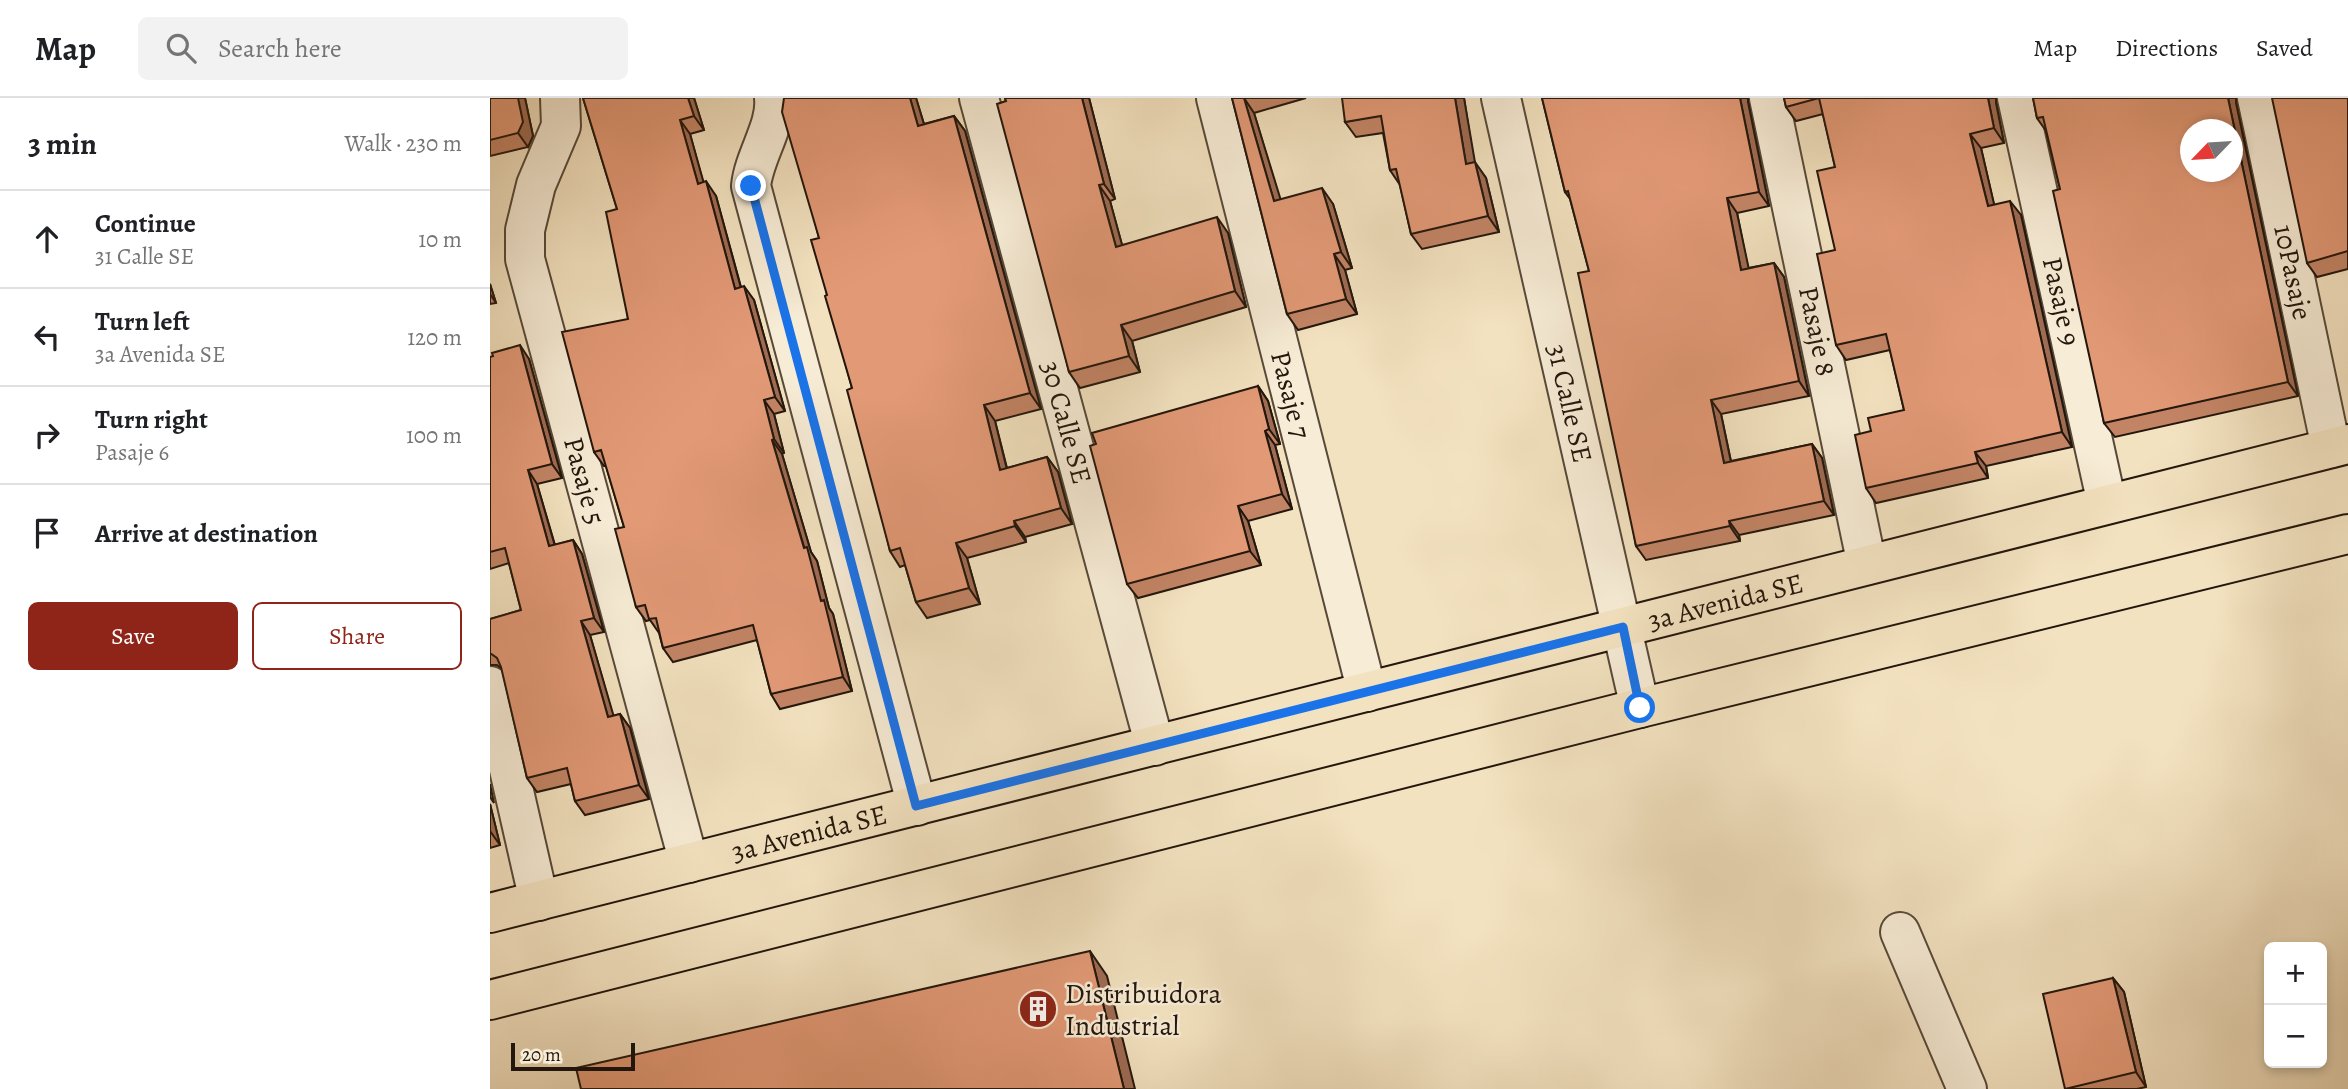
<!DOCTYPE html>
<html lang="en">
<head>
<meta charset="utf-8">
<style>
	:root { --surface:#fff; --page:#f2f2f2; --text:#202124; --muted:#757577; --line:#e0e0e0; --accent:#8f2418 }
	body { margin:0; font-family:Alegreya,serif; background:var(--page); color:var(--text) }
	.controls { position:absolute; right:21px; bottom:21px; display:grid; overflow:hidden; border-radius:10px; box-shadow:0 4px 10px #0003 }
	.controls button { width:63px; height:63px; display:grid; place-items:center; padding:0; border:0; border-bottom:2px solid var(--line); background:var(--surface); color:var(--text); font:35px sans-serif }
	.compass { position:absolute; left:1690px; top:21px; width:63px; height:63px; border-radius:50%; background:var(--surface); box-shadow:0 4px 10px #0003; rotate:245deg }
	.scale { position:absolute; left:21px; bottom:18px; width:124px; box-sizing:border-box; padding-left:7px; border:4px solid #23160c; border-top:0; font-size:19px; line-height:24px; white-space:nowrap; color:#23160c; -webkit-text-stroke:5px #f7ecd6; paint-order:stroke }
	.stop { position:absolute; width:21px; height:21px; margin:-16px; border:5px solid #1a73e8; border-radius:50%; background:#fff }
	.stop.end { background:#1a73e8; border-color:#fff; box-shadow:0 2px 7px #0008 }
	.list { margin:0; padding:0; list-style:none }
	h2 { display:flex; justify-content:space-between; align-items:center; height:91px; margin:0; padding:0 28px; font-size:30px }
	h2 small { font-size:23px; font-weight:400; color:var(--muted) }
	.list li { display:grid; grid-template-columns:46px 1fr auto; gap:21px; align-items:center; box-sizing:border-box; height:98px; padding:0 28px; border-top:2px solid var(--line) }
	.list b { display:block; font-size:26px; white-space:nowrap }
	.list p { margin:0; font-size:23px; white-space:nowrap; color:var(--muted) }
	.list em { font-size:23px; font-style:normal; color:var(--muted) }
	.actions { display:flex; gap:14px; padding:21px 28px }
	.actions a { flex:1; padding:16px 0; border:2px solid var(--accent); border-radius:10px; text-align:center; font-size:24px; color:var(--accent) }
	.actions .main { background:var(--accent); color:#fff }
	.icon { flex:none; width:38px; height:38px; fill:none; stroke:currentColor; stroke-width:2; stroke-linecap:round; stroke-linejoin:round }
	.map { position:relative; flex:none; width:1858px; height:991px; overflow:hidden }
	header { display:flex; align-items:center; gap:42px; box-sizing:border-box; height:98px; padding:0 35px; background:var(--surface); border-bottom:2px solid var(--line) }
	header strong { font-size:33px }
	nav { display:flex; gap:38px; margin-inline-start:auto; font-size:24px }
	.search { width:490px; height:63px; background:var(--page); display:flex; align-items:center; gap:18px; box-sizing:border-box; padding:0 24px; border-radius:10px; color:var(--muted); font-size:26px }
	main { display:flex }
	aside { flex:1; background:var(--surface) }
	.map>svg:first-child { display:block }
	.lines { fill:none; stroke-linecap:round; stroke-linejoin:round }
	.minor-casing { stroke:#574939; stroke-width:42 }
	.major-casing { stroke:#23160c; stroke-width:42 }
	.minor { stroke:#f7ecd6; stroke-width:38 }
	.major { stroke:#f3e2c0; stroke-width:38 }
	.wall { fill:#c28465; stroke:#23160c; stroke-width:2 }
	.shaded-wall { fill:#9e6b53; stroke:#23160c; stroke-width:2 }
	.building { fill:#e29976; stroke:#23160c; stroke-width:2; fill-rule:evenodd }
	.route { stroke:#1a73e8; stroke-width:9 }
	.labels { text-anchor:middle; stroke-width:5; stroke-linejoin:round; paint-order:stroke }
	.street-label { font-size:28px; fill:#23160c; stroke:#f7ecd6 }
	.poi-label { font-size:28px; fill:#23160c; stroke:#f7ecd6; text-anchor:start }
</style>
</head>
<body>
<header>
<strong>Map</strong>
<div class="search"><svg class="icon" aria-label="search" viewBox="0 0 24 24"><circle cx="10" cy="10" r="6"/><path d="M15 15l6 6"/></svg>Search here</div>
<nav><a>Map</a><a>Directions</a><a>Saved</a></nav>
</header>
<main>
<aside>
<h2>3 min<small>Walk · 230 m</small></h2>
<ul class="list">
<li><svg class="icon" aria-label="ahead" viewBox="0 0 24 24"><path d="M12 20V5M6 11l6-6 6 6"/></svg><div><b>Continue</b><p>31 Calle SE</p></div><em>10 m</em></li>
<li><svg class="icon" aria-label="left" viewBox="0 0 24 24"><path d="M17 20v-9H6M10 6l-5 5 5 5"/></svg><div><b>Turn left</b><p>3a Avenida SE</p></div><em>120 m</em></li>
<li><svg class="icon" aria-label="right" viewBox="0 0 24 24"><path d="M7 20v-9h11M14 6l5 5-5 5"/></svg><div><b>Turn right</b><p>Pasaje 6</p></div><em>100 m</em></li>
<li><svg class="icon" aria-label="arrive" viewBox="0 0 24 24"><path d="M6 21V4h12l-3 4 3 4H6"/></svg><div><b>Arrive at destination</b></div></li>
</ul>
<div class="actions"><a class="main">Save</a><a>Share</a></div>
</aside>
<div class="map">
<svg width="1858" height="991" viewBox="0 0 1858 991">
	<rect width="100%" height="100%" fill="#f3e2c0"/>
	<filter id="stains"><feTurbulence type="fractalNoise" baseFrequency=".00286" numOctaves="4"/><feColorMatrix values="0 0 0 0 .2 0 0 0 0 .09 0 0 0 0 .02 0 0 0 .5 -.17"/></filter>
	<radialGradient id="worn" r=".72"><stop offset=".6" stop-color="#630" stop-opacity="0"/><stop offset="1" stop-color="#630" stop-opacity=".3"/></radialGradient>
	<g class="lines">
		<!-- minor casing -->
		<g class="minor-casing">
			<g id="minor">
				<path id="s1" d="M70,0L71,28L46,87L35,132V161L199,765"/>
				<path d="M284,0C287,28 264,58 261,88L427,708"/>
				<path id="s2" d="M489,0L665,648"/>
				<path id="s3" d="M726,0L877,594"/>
				<path id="s4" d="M1011,0L1150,610"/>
				<path id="s5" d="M1279,0L1377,467"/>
				<path id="s6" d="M1527,0L1617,406"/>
				<path id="s7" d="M1767,0L1841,350"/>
				<path d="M0,588L49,803"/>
				<path d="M1410,834L1477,991"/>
			</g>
		</g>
		<!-- major casing -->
		<g class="major-casing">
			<g id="major">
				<path id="s8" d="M0,815L1858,346"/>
				<path d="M0,902L1150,610L1858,436"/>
			</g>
		</g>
		<!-- minor -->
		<use href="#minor" class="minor"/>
		<!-- major -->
		<use href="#major" class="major"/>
	</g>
	<!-- wall -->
	<path class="wall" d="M0,0H35L43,38L38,49L0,58Z
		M93,0H204L214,32L200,36L213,84L226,98L251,189L264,202L295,313L284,316L294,355L292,356L321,454L327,463L339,510L343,516L362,593L290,611L281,596L267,542L183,564L173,550L169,535L160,522L156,523L146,509L134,429L116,368H114L104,354L138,221L127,111Z
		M294,0H426L434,26L464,18L475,33L551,311L505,323L517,370L557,359L568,374L582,426L535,439L536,444L477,460L490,506L437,520L426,504L415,467L410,469L400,453L362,290L337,197L329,140Z
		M515,0H599L625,101L620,103L632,147L738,135L756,209L642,243L650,274L590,290L579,274Z
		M742,0H816L764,15L790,102L843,106L862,170L855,172L867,216L808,232L797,216Z
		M974,0L984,64L996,80L1009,134L932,151L921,136L910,87L900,72L893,35L866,39L855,24Z
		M1052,0H1258V4L1279,108L1247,115L1258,170L1284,165L1294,179L1319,298L1231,316L1241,363L1322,346L1332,360L1344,417L1249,437L1250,443L1156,462L1146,448L1099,173L1080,101L1075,94Z
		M1294,0H1506V5L1514,45L1491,50L1504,107L1531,117L1582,349L1496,368L1498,380L1386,405L1376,390L1381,333L1414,312L1400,252L1356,262L1346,247L1345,69L1333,16L1306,23L1296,9Z
		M1543,0H1746V5L1808,298L1625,339L1614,325L1570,91L1556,33L1547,20Z
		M1858,0V171L1827,179L1817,165Z
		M0,186L6,205L0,206Z
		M0,259L39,261L72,380L47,386L65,447L83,442L92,456L114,534L100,537L123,618L130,616L140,630L159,701L95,717L85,703L81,686L47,694L37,680L12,571L7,567H0V521L31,512L19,465L0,471Z
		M768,288L778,303L790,346L785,347L802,411L758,423L771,467L648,500L637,486Z
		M0,706L10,747L0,750Z
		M1623,880L1634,894L1656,989L1647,991H1575Z"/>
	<!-- shaded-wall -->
	<path class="shaded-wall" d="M28,0H35L43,38L38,49L28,35Z
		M198,0H204L214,32L204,18Z
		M420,0H426L439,43L428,28Z
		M592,0H599L625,101L614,86Z
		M754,0L764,15L796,119L784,103Z
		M965,0H974L988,82L976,66Z
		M1250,0H1258V4L1279,108L1269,94Z
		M1498,0H1506V5L1514,45L1504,30Z
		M1738,0H1746V5L1808,298L1798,284Z
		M464,18L475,33L551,311L540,295Z
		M190,22L200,36L218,100L208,86Z
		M1480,36L1491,50L1508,123L1498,108Z
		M985,64L996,80L1009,134L998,118Z
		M216,83L226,98L255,205L245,191Z
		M609,87L620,103L637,165L626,149Z
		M832,90L843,106L862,170L851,154Z
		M1237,100L1247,115L1262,186L1251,172Z
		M1520,103L1531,117L1582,349L1572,334Z
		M727,119L738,135L756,209L745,193Z
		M844,156L855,172L867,216L856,201Z
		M1284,165L1294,179L1319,298L1309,283Z
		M0,186L6,205L0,196Z
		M254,188L264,202L295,313L285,299Z
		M631,227L642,243L650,274L639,258Z
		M30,247L39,261L72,380L62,366Z
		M768,288L778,303L790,346L779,331Z
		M274,302L284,316L294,355L284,341Z
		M1221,302L1231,316L1244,379L1234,365Z
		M494,307L505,323L521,388L510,372Z
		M775,333L785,347L802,411L792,396Z
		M282,342L292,356L321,454L327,463L339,510L343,516L362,593L353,579Z
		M1322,346L1332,360L1344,417L1334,403Z
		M1485,354L1496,368L1498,380L1488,365Z
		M557,359L568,374L582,426L571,410Z
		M38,372L47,386L69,462L59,448Z
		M748,408L758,423L771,467L760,453Z
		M524,423L535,439L536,444L525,428Z
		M1239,423L1249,437L1250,443L1240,428Z
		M83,442L92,456L114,534L104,520Z
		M466,445L477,460L490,506L479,490Z
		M91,523L100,537L128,633L118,619Z
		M130,616L140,630L159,701L149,687Z
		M0,686L4,705L0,699Z
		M0,706L10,747L0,733Z
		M600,853L617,878L645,991H634Z
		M1623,880L1634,894L1656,989L1646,974Z"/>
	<!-- building -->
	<path class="building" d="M0,0H28L33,24L28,35L0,42Z
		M93,0H198L204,18L190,22L208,86L216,83L245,191L254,188L285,299L274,302L284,341L282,342L314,450L317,449L331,503L334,502L353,579L281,596L263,527L173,550L166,520L159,521L155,507L146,509L125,431L134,429L111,352L104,354L72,234L138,221L116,114L127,111Z
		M294,0H420L428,28L464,18L540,295L494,307L510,372L557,359L571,410L524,423L525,428L466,445L479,490L426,504L410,450L400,453L357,292L362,290L335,198L337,197L321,142L329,140L292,14Z
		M515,0H592L614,86L609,87L626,149L727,119L745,193L631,227L639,258L579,274L507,6L516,3Z
		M742,0H754L784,103L832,90L851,154L844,156L856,201L797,216Z
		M852,0H965L976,66L985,64L998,118L921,136L906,71L900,72L891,18L855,24Z
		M1052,0H1250L1269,94L1237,100L1251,172L1284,165L1309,283L1221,302L1234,365L1322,346L1334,403L1239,423L1240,428L1146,448L1088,175L1099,173L1078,93L1075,94Z
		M1294,0H1329L1296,9Z
		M1329,0H1498L1504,30L1480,36L1498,108L1520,103L1572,334L1485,354L1488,365L1376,390L1365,337L1381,333L1378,320L1414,312L1396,236L1346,247L1327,156L1345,152L1327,73L1345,69Z
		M1543,0H1738L1798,284L1614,325L1563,93L1570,91L1553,19L1547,20ZM1700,32H1742V74H1700Z
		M1782,0H1858V153L1817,165Z
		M30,247L62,366L38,372L59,448L83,442L104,520L91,523L118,619L130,616L149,687L85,703L77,670L37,680L11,569L7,560L0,555V521L31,512L15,450L0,454V259L3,258L2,255Z
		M768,288L779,331L775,333L792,396L748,408L760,453L637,486L600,348L606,346L602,335Z
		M600,853L634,991H91L86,970Z
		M1623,880L1646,974L1575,991L1553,896Z"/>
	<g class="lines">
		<!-- route -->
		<path class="route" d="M261,88L426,708L1133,529L1150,610"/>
	</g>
	<!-- icons -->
	<defs>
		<g id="building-disc" transform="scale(2.0125)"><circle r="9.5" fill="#8f2418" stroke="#f7ecd6"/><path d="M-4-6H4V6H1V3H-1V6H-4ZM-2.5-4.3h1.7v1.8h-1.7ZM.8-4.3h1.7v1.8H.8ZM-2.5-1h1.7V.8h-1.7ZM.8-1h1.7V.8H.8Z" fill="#fff"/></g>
	</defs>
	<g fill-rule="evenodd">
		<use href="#building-disc" x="548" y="911"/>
	</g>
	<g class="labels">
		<!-- street labels -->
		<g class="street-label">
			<text dy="10" stroke="none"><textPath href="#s7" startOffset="178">10Pasaje</textPath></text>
			<text dy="10" stroke="none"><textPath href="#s6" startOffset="208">Pasaje 9</textPath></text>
			<text dy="10" stroke="none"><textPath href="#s5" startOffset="238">Pasaje 8</textPath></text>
			<text dy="10" stroke="none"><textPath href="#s3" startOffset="306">Pasaje 7</textPath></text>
			<text dy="10" stroke="none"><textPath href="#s4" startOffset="313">31 Calle SE</textPath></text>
			<text dy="10" stroke="none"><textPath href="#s2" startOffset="336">30 Calle SE</textPath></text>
			<text dy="10" stroke="none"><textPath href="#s1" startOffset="397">Pasaje 5</textPath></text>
			<text dy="10" stroke="none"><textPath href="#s8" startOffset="1274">3a Avenida SE</textPath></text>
			<text dy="10" stroke="none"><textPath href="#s8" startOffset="329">3a Avenida SE</textPath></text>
		</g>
		<!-- poi labels -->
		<g class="poi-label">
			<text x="575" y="905">Distribuidora<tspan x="575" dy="32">Industrial</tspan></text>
		</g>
	</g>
	<rect width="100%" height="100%" filter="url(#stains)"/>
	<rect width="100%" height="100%" fill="url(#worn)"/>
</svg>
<div class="controls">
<button>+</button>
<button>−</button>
</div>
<svg class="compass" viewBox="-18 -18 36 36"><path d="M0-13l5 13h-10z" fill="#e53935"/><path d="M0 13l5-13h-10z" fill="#757577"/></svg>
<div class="scale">20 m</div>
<div class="stop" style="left:1150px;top:610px"></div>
<div class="stop end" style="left:261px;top:88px"></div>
</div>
</main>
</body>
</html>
